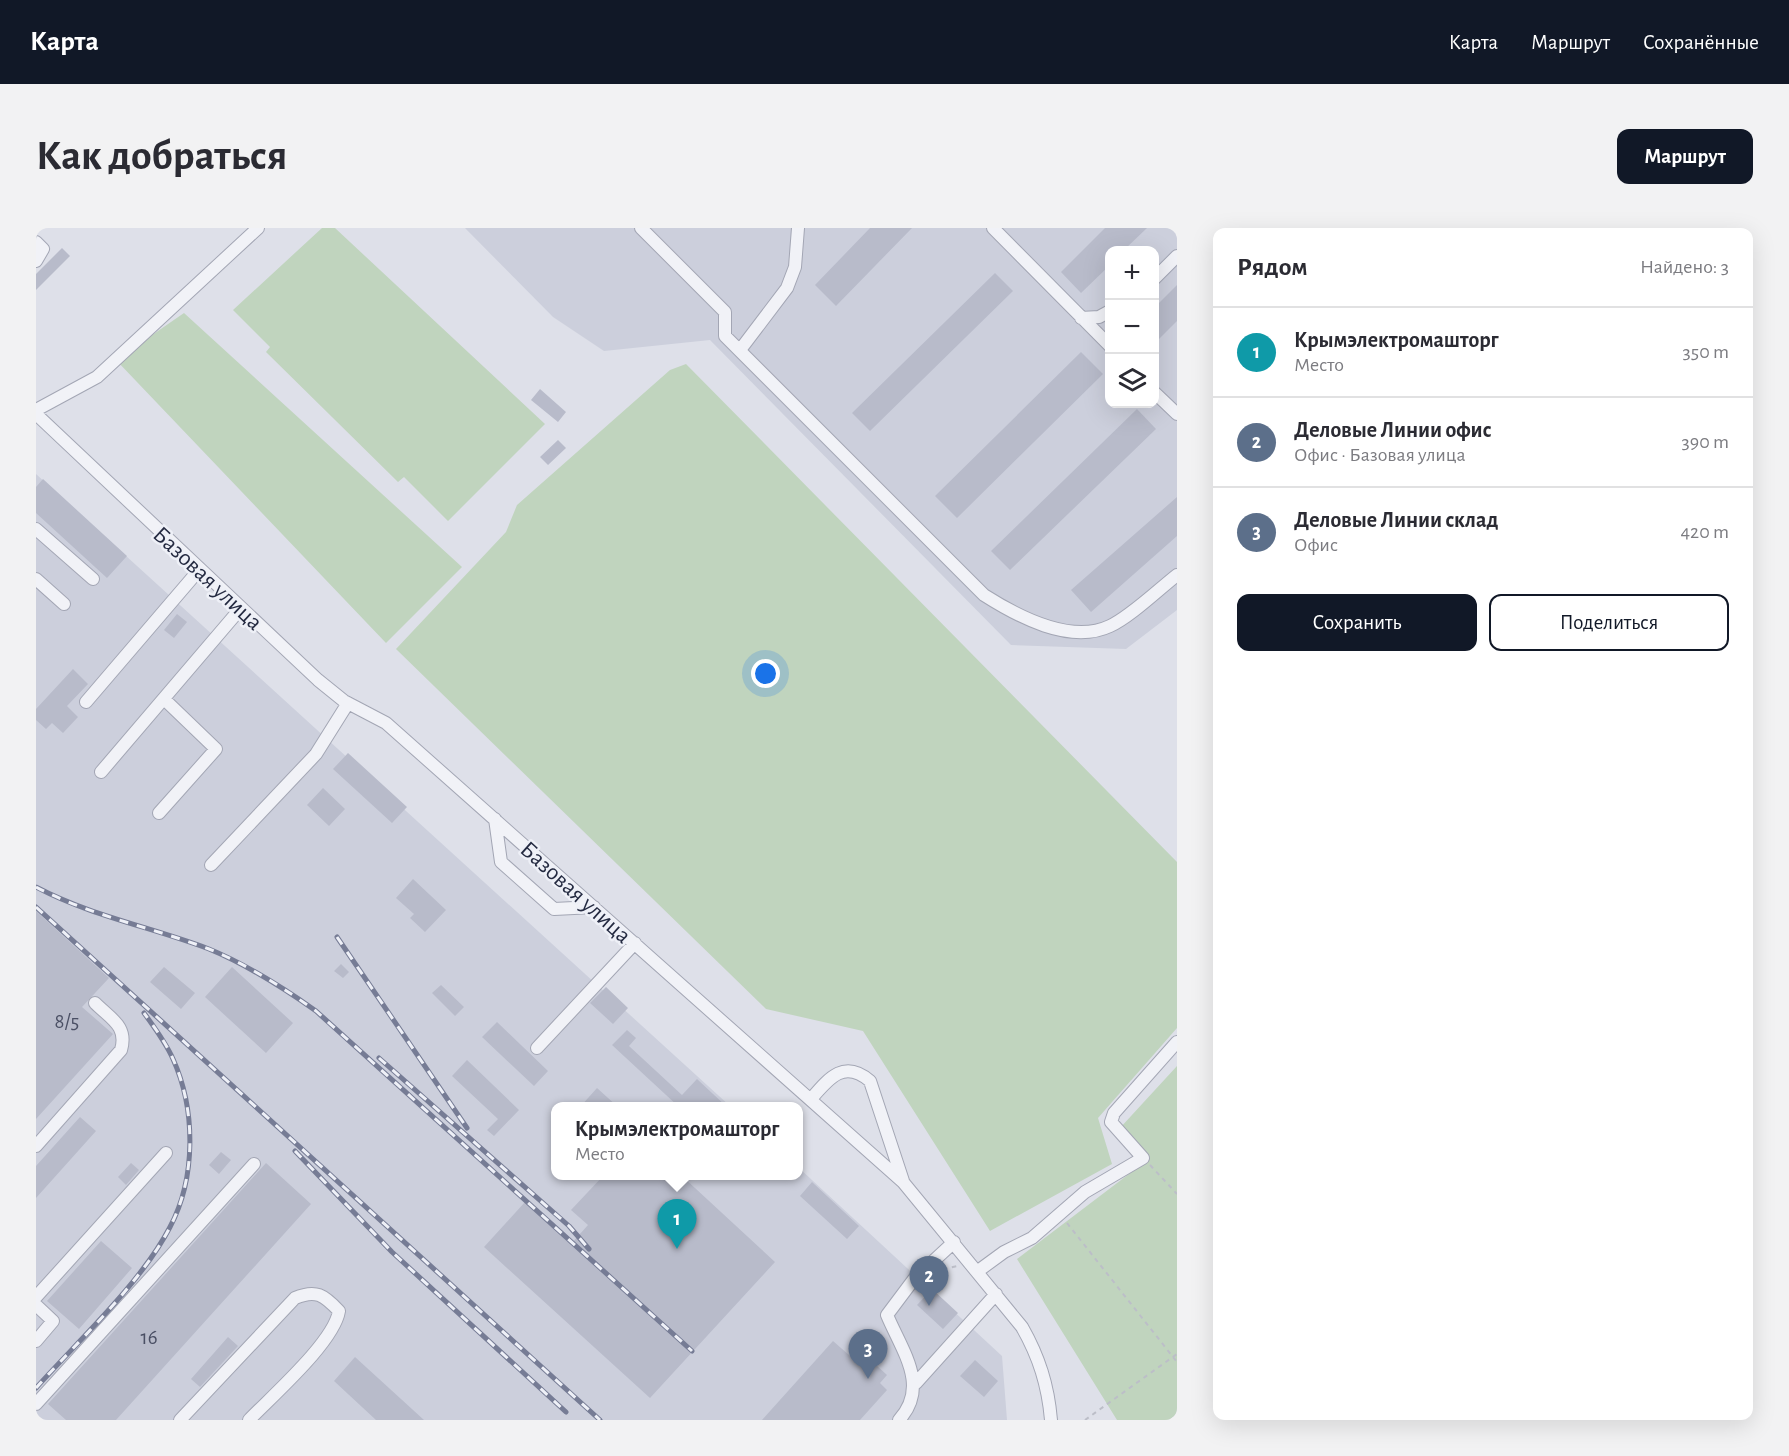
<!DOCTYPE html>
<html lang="ru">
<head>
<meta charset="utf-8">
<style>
	:root { --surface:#fff; --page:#f2f2f3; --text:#2b2b33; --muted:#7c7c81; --line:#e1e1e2; --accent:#111827 }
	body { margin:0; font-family:"Alegreya Sans",sans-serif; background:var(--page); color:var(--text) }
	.controls { position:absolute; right:18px; top:18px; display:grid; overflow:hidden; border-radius:12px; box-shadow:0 6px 24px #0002 }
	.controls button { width:54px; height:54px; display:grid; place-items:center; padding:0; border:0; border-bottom:2px solid var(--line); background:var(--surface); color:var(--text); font:30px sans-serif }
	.you { position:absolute; left:730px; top:446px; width:21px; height:21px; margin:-15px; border:4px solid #fff; border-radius:50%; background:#1a73e8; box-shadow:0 0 0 9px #1a73e833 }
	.badge { display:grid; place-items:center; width:39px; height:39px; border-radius:50%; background:var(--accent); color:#fff; font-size:20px; font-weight:700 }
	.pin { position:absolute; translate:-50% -50px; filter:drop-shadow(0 2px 3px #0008) }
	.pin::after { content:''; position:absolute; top:32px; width:21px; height:18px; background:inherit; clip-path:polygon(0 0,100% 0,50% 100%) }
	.popup { position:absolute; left:515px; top:874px; width:252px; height:78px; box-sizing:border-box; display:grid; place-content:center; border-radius:12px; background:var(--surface); filter:drop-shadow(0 2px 4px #0005); font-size:20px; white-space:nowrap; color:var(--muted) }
	.popup b { font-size:22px; color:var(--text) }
	.popup::after { content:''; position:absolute; left:50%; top:100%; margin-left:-12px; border:12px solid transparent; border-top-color:var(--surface) }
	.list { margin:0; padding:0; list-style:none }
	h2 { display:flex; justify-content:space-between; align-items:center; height:78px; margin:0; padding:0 24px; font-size:26px }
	h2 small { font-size:20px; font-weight:400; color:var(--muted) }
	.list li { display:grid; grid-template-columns:39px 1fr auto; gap:18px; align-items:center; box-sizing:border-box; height:90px; padding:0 24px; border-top:2px solid var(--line) }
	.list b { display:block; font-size:22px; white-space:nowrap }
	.list p { margin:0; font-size:20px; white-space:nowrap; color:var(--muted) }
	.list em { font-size:20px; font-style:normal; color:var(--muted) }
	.actions { display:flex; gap:12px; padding:18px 24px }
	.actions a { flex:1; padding:14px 0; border:2px solid var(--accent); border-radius:12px; text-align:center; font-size:21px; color:var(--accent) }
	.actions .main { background:var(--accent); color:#fff }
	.icon { flex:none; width:33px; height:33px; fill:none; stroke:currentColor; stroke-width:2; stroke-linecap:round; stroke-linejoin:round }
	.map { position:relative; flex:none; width:1141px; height:1192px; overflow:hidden; border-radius:12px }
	header { display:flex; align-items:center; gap:36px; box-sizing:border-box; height:84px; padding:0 30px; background:var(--accent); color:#fff }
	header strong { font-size:28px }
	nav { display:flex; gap:33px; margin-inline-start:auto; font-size:21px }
	.intro { display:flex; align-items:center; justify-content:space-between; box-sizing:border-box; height:144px; padding:0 36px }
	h1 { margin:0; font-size:42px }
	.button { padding:15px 27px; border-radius:12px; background:var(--accent); color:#fff; font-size:21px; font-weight:700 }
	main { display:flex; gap:36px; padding:0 36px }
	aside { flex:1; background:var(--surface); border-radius:12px; box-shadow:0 6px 24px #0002 }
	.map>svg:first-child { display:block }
	.built { fill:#cccfdc; fill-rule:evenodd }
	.green { fill:#c0d4be }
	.building { fill:#b8bbca }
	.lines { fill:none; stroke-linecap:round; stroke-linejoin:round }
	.minor-casing { stroke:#a3a6b4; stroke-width:14 }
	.path { stroke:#bcbec8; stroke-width:2; stroke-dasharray:4.5 4.5; stroke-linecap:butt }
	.minor { stroke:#f1f2f7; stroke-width:12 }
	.rail-casing { stroke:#767c95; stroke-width:5 }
	.rail { stroke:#eef0f7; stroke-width:3; stroke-dasharray:9; stroke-linecap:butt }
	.labels { text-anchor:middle; stroke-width:5; stroke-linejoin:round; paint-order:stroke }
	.number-label { font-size:21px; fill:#4a4f64 }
	.street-label { font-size:24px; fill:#252b42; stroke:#eef0f7 }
</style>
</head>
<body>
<header>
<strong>Карта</strong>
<nav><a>Карта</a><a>Маршрут</a><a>Сохранённые</a></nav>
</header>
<div class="intro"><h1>Как добраться</h1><a class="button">Маршрут</a></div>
<main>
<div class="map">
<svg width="1141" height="1192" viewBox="0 0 1141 1192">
	<rect width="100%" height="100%" fill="#dee0e9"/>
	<!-- built -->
	<path class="built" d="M429,0H1141V382L1090,421L975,417L674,112L568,123L517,89ZM1074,22H1118V176H1074Z
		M0,246L694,878H520V948H762L763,940L966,1128L971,1192H0Z"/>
	<!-- green -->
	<path class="green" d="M286,0H299L509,196L412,293L368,249L362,254L230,124L234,119L197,82Z
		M148,85L426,339L350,415L80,132Z
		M650,136L1141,634V800L1062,890L1076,936L954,1003L827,803L730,781L360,421L470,304L481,277L634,142Z
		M1141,838V1186L1133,1192H1081L981,1031L1114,930L1084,900Z"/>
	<!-- building -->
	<path class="building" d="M834,0H876L800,78L779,57Z
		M1069,0H1111L1088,22H1074V37L1045,65L1025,44Z
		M26,20L34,28L0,62V46Z
		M959,45L977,63L834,203L816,185Z
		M1141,57V93L1119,115V79Z
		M1045,124L1067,146L921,290L899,268Z
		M504,161L530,184L522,194L495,172Z
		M1101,181L1120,201L974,342L955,323Z
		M522,212L530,220L512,237L504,229Z
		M7,251L91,328L71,350L0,285V259Z
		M1141,269V308L1055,384L1035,362Z
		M141,386L151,394L138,410L128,402Z
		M37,441L52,456L31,478L42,489L27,505L16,495L10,501L0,492V481Z
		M312,525L371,579L356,595L297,541Z
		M287,560L309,581L293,598L271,577Z
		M377,651L410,682L389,704L374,690L378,686L360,670Z
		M0,683L73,750L46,779L77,806L0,891Z
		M305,736L313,744L307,750L298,743Z
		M128,739L159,765L145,781L114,754Z
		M196,739L257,795L230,825L169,769Z
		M405,757L428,779L419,788L396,765Z
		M570,759L592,780L577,796L554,775Z
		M461,794L512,843L498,858L446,809Z
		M591,802L600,810L593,818L646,867L661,851L691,879H643L576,817Z
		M431,832L483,882L458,908L451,902L462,891L416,848Z
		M561,860L582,879H544Z
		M44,889L60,903L0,970V938Z
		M185,924L195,932L183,946L173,937Z
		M95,935L103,942L90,957L82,949Z
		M230,935L275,976L80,1192H30L12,1176Z
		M567,948H646L739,1034L614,1170L448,1019L489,974L535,1016L552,997L535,982Z
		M776,954L823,998L811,1011L764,968Z
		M65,1013L96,1040L43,1101L11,1073Z
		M896,1061L922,1085L907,1101L881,1077Z
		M192,1109L202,1118L164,1159L155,1151Z
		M797,1113L821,1134L828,1126L851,1147L844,1155L851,1162L824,1192H726Z
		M319,1129L388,1192H340L298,1153Z
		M939,1132L962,1153L948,1169L924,1148Z"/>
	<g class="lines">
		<!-- minor casing -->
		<g class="minor-casing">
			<path id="minor" d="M605,0L689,84V108L948,367C981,388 1034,417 1074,398C1094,389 1123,361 1141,347
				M957,0L1074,118
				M0,14L7,21L0,33
				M1118,51L1141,28
				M1045,90L1063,89L1074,83
				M704,122L751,60L759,39L762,0
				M1118,164L1141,186
				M0,182L61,149L222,0
				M0,186L282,452L308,473L350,495L867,954L986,1099C1003,1129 1012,1157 1015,1192
				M0,301L57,351
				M0,351L28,376
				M50,474L163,342
				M65,544L205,380
				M123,585L180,521L128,471
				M459,591L465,634L518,681L558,679
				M175,637L280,526L312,475
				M501,820L599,715
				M775,871C793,850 808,831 834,853L867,953
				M0,918L85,822C92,798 75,791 59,775
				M942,1043L968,1024L996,1010L1049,964L1107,930L1075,894L1078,885L1141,814
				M0,1069L130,925
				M0,1077L17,1093L0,1113
				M880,1155L960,1066
				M0,1176L218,936
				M144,1192L259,1070C280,1061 288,1067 303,1083C298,1114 236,1168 213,1192
				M863,1192C894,1158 866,1123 851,1087L878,1051L918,1014"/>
		</g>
		<!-- path -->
		<path class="path" d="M1114,937L1141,966
			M1031,995L1141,1134
			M907,1041L922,1038
			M883,1062L889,1068
			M1049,1192L1141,1126
			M1137,1192L1141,1190"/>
		<!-- minor -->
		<use href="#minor" class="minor"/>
		<!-- rail casing -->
		<g class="rail-casing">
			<path id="rail" d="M0,659C55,688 115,699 173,721C212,737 246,759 280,783L656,1123
				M0,679L564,1192
				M301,709L431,900
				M343,830L533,998L553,1021
				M259,923L356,1024L530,1184
				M0,1160C42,1113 106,1054 134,999C160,950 160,882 137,831C130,815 119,800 108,785"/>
		</g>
		<!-- rail -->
		<use href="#rail" class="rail"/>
	</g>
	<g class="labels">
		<!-- number labels -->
		<g class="number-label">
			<text x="31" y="800">8/5</text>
			<text x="113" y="1116">16</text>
		</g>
		<!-- street labels -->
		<g class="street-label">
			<text transform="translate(172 350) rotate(43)" y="8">Базовая улица</text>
			<text transform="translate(540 664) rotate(42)" y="8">Базовая улица</text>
		</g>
	</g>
</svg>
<div class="controls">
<button>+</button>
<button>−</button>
<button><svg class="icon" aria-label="layers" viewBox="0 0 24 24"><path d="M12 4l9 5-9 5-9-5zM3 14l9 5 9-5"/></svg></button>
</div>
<div class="you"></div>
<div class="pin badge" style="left:641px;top:1021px;background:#0f9aa8">1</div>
<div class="popup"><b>Крымэлектромашторг</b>Место</div>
<div class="pin badge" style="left:893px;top:1078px;background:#5c6f8a">2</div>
<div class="pin badge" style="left:832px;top:1151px;background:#5c6f8a">3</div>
</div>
<aside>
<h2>Рядом<small>Найдено: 3</small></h2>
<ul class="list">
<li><span class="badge" style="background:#0f9aa8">1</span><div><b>Крымэлектромашторг</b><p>Место</p></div><em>350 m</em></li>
<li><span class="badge" style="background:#5c6f8a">2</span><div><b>Деловые Линии офис</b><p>Офис · Базовая улица</p></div><em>390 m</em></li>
<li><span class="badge" style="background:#5c6f8a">3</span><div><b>Деловые Линии склад</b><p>Офис</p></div><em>420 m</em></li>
</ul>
<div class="actions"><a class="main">Сохранить</a><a>Поделиться</a></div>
</aside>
</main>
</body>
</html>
